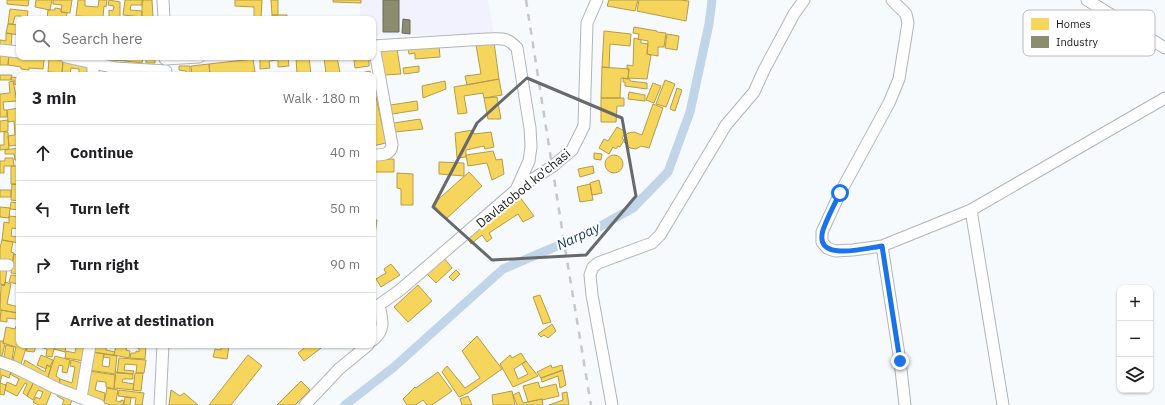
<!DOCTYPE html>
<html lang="en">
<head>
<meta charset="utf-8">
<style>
	:root { --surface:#fff; --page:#f6f6f6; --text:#202124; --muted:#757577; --line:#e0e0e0 }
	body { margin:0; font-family:"IBM Plex Sans",sans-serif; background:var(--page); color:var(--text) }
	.controls { position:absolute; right:12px; bottom:12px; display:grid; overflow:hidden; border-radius:8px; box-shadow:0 1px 3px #0004 }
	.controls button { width:36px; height:36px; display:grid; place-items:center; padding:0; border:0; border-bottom:1px solid var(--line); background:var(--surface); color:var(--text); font:20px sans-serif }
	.stop { position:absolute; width:12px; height:12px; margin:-9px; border:3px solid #1a73e8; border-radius:50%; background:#fff }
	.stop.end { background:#1a73e8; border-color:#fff; box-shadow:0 1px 4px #0008 }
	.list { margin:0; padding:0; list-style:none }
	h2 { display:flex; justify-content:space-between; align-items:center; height:52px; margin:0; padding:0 16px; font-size:17px }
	h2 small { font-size:13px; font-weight:400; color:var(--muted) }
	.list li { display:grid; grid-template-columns:26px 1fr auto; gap:12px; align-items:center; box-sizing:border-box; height:56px; padding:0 16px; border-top:1px solid var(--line) }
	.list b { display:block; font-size:15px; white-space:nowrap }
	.list em { font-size:13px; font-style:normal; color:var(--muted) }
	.icon { flex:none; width:22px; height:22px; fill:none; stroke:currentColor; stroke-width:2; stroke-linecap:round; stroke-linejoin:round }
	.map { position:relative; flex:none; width:1165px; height:405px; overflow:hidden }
	.search { position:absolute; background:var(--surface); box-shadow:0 1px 3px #0004; left:16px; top:16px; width:360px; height:44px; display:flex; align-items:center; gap:10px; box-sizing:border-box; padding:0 14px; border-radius:8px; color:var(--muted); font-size:15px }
	.panel { position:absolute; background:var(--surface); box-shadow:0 1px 3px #0004; left:16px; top:72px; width:360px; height:276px; border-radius:8px }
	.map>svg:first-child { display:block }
	.industrial { fill:#f2f2fe }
	.homes { fill:#f6d55c; stroke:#b49d49 }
	.industry { fill:#8c8c6e; stroke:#6a6a56 }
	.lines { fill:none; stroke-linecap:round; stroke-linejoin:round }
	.canal { stroke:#c1d5e9; stroke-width:9 }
	.minor-casing { stroke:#b2b5b7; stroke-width:13 }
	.minor { stroke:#fefeff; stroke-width:11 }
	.rail { stroke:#c7c7c8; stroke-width:2.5; stroke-dasharray:7 7; stroke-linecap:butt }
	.route { stroke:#1a73e8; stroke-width:5 }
	.marked { fill:none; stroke:#67696c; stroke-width:3; stroke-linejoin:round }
	.labels { text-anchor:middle; stroke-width:4; stroke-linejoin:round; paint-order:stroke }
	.street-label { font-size:13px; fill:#191b1e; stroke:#fff }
	.water-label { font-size:14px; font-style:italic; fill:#113a5f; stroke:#fff }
	.key { fill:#fff; stroke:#babbbc; stroke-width:1 }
	.key-label { font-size:11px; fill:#191b1e }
</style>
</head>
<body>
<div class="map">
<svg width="1165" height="405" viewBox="0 0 1165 405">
	<rect width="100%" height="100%" fill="#f7fafd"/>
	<!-- industrial -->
	<path class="industrial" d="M360,0H488L494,34L373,36V19H360Z"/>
	<!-- homes -->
	<path class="homes" d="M7,0H29L28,6L7,4Z
		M36,0H52L50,10L35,7Z
		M53,0H72L70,13L61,12L62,5L53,4Z
		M78,0H85V6L98,7L99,0H107L106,7L104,6L103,17H109V10L113,11L114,6L108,5L109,0L120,2V19H92V17L76,16Z
		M125,0H143L142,5H131L130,10L142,11V17L123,15Z
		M142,0H152L153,17H142Z
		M235,0H262L261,19H254V7L235,6Z
		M271,0H278V15H272Z
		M333,0H361V3L333,2Z
		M609,0H638L635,11L607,6Z
		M639,0H680L689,1L686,21L637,11Z
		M55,8L61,9V12L67,13L66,19H47L48,10H55Z
		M10,9L28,11L27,19H21V16H15L13,24H8Z
		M272,15H287V19H271Z
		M8,24L19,25V35L6,33Z
		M634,27L657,31V32L666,33L664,47H658V56L647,54L648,41L638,39L639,34L633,33Z
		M604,31L631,34L630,46L610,44L609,68L602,67Z
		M6,33L12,34L11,49L0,47V40L6,41Z
		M667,34L679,36L677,50L665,48Z
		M634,38L641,40V43L648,44L647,54L651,55L647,79L628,78L629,69H627V65L633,66Z
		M494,42L499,79L467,85L465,76L481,74L476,45Z
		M439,45L440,57L415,59V53L409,54L408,49Z
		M397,49L401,74L384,75L380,51Z
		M0,53L9,54L8,65H0Z
		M9,54L19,57L44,59L43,69L29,68V70L21,69V67L8,65Z
		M110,57H125V61L110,60Z
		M125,57H143L142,63L125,61Z
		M146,57H155V63H146Z
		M260,57H288L289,66L278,67V60L269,61L270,68L260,69Z
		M296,57H309L311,75H297Z
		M324,57H337L340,73L326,74Z
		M369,58V66L355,68L354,60Z
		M49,59L63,60L62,73L48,72Z
		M253,59L255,72L245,73V75H210L209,64Z
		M63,60L88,62L87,75H79V69L71,68L70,75H62Z
		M209,64L210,75H192L191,66Z
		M179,66H190V75H186V71L179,70Z
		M419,66V72L404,74L403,68Z
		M602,67L629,69L628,79L621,78L620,98H601Z
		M370,71L371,75H357L356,74Z
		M0,75H12L11,80H0Z
		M11,77L19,78V85L14,84V80H11Z
		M623,78L630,79V81L647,83V89L625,86V82H623Z
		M499,79L502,95L484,98L483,93L464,96L467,113L458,114L454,87Z
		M665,80L675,84L666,107L656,104Z
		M13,81L17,101L3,102L4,110H7V117H0V94L10,93L9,82Z
		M445,81L446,89L423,98L422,86Z
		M373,83L386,143L373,146Z
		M653,83L661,86L654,103L646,100Z
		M677,88L682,90L675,111L670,109Z
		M629,92L645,95V101L628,99Z
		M497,97L501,119H488L484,98Z
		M601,98H624V106H617L616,122H601Z
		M417,101L418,110L392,114L390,105Z
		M653,104L663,108L649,148L641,146L636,149L630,148L624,142L625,136L628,133L634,132L642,135Z
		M19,108V145L9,146L8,136L15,135L14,121L8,122L7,110Z
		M420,119L423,129L395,132L394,123Z
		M8,120V131L0,132V121Z
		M617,127L626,132L622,138L624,140L620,147L618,146L616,149L613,147L609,154L599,148L604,139L608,141Z
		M473,130L474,134L491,132L494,147L485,149L484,146L466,150V157L457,158L455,133Z
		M4,132H8L9,149L0,150V145H4Z
		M19,148V160H15L14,154H5V150Z
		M493,151L496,160L502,159L504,174L492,180L487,163L468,166L466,155Z
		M594,153L602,154L601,160L594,159Z
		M605 164a9 9 0 1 1 18 0a9 9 0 1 1-18 0Z
		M5,158H13L14,166H4V173H0V161H5Z
		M394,159V172H373V160Z
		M439,162L464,163V176L439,174Z
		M11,166H19V185L11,184Z
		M593,166L594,173L580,177L578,169Z
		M469,172L482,186L446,219L433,204Z
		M397,173L413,174V205H401V189L397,188Z
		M599,180L602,193L592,195L590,183Z
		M12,184H17V194H19V201L11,200Z
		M590,184L593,200L580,202L577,187Z
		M0,190H11V197H0Z
		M519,196L534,216L523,222L518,214L489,233L492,238L487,242L482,235L471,244L467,237Z
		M11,202L19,203V210L10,209Z
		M0,207L10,208L9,218L0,217Z
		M9,216L19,217L18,229L12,228L11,236L19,237V243L2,240L4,222L9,223Z
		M373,220H377L375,235H373Z
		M2,240L13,242L11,252L14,253L12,263L0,261V248Z
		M14,254L19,256L17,274L11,273Z
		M444,258L452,268L436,283L427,274Z
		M391,264L400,275L381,287L376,279L386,273L384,269Z
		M0,266L7,267L5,285L0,284Z
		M456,270L460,274L453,281L449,277Z
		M11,275L18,276L17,284L9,282Z
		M5,282L11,284L7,304L19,307V313L0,310L1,285L4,286Z
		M418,285L432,301L408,322L394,307Z
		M540,295L551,322L543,324L533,297Z
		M1,310L17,313L16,319L7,318V322L0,321Z
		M552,324L556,331L548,338L544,335L541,337L538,334Z
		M16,326L19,327V345H27L21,364L13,360L16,347L3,343L6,327L15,329Z
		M477,336L502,369L468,393L459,397L442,372L447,366L465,388L480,378L462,351Z
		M0,341H4L3,343L5,344L2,356H0Z
		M6,345L14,347L12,360L4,357Z
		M28,345H55L52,357L46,356L47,349L36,346L34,352L26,351Z
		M55,345H66L65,352L54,349Z
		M93,345H116L115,347L106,346V350L115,352L114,355L92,352Z
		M116,345L127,346L126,350L130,351L129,358L114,355Z
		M133,345L146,346L145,359L130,358L131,353H136V351L139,352V348L132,347Z
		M221,345L229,346L227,359L213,357L215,349L221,350Z
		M308,345H325L304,361L298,353Z
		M76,346L86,347L84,361L65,358L66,351L75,353Z
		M92,352L104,354L102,366L109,367L110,358L103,357L104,354L117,356L115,374L89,370Z
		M521,353L526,361L514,369L518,379L528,374L522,364L526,361L538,376L513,387L500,364L510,355L512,358Z
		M41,355L53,360L50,367L47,365L46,369L37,365Z
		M248,355L262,366L231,405H209Z
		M55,356L70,360L67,373L62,372L63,366L59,365L56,376L60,379L59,386L47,380Z
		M119,358L146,360L144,373H136L137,365L125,364L124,370L134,371L133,374L117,373Z
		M25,360L45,372L47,365L51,367L47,380L23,366Z
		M71,360L83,363L78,394L59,386L60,379L72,383L75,367L70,366Z
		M0,363L13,367L9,378L2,375L0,383L6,385L4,395L0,394Z
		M551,365L552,368L562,365L563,370L541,378L537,372Z
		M13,367L36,378L27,396L23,393L27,384L25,383L17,396L5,390L7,382L16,386L19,379L10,374Z
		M563,370L566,385L560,388L558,376L542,382L541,378Z
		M89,371L115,375L114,389L106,387V382L97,381L95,390L105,393L104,402L85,395Z
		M116,372L133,374V379H123L122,382L134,384L133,390L114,388Z
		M438,372L452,391L432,405H427L423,400L416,405H407L403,399L415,387L416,388Z
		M135,373H143L141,391L133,390Z
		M35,379L53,388L46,405H38L33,402L36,397L40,399L43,392L38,390L33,400L27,396Z
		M301,381L310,390L295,405H277Z
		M538,382L540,388L556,384L559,396L542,400V399L528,402L523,386Z
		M107,388L118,390L116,401L121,402V400L124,401L123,405H111L104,403Z
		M119,390L144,393L142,405H135L136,398L118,396Z
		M171,390L180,396L184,393L198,405H169Z
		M59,391L73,398L70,405H62L64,400L57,396Z
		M512,391L515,405H493L492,395Z
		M519,392L523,403L542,399L543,405H517L513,395Z
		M567,392L569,405H549L563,400L562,393Z
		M468,396L472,405H462L460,399Z
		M125,397L131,398L130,405H124Z"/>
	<!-- industry -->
	<path class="industry" d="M383,0H399V32H383Z
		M403,19L410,20V34L402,33Z"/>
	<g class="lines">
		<!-- canal -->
		<path class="canal" d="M345,405L394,367L503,269L590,232L633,208L668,172L690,112L709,24L712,0"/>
		<!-- minor casing -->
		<g class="minor-casing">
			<path id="minor" d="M163,0L164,19
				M1087,0L1165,48
				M373,46L486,39C501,39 506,36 517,48L530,128L531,147L529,161L516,190
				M0,50L19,52
				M66,57L116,68L166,71
				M165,59L199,57
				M93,75V63
				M373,155C382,155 391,155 392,145L374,46
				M971,210L1003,405
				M882,246L853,250L835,251L827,248L822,242V232L840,193L889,103L899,79L908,23L906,14L892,0
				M0,265H8
				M373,306L379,305L400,290L516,190L553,166L572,150L584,126L587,23L597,0
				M373,340C386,329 382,320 379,305
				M0,362L14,367L56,388L99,405
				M81,398L90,345
				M160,405L163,345
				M305,405L339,369L368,345
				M612,405L592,295L590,275L593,267L598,263L652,243L660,235L726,125L754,92L764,70L794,14L804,0
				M905,405L900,361L882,246L971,210L1165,98"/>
		</g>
		<!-- minor -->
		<use href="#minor" class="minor"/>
		<!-- rail -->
		<path class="rail" d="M526,0L565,248L591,405"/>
	</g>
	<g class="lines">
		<!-- route -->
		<path class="route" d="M840,193C834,205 827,218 823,230C813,263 867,248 882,246L900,361"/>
	</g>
	<!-- marked area -->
	<path class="marked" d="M527,78L622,118L636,196L586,255L492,260L433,207L477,123Z"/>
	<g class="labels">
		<!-- street labels -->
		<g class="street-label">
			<text transform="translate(523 188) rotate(-39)" y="5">Davlatobod ko'chasi</text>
		</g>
		<!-- water labels -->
		<g class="water-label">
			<text transform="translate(578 236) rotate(-25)" y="5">Narpay</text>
		</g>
	</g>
	<!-- legend -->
	<rect x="1023" y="10" width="132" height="46" rx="6" class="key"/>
	<rect x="1031" y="18" width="18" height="12" fill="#f6d55c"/>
	<rect x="1031" y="36" width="18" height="12" fill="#8c8c6e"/>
	<g class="key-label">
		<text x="1056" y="28">Homes</text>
		<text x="1056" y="46">Industry</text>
	</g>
</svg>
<div class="controls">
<button>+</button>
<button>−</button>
<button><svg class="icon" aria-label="layers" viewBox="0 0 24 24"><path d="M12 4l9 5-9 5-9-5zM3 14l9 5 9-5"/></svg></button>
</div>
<div class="stop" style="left:840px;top:193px"></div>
<div class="stop end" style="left:900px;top:361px"></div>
<div class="search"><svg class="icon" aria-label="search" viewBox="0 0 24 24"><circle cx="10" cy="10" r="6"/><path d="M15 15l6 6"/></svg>Search here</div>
<section class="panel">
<h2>3 min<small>Walk · 180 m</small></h2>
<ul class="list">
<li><svg class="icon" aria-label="ahead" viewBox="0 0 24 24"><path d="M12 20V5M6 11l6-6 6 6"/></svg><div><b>Continue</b></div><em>40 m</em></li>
<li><svg class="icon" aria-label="left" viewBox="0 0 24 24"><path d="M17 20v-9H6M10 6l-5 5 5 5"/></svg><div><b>Turn left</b></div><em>50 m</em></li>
<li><svg class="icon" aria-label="right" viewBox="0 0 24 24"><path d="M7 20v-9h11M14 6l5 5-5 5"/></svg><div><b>Turn right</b></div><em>90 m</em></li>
<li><svg class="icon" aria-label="arrive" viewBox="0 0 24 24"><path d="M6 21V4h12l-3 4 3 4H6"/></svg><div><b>Arrive at destination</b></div></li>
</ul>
</section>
</div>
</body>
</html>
